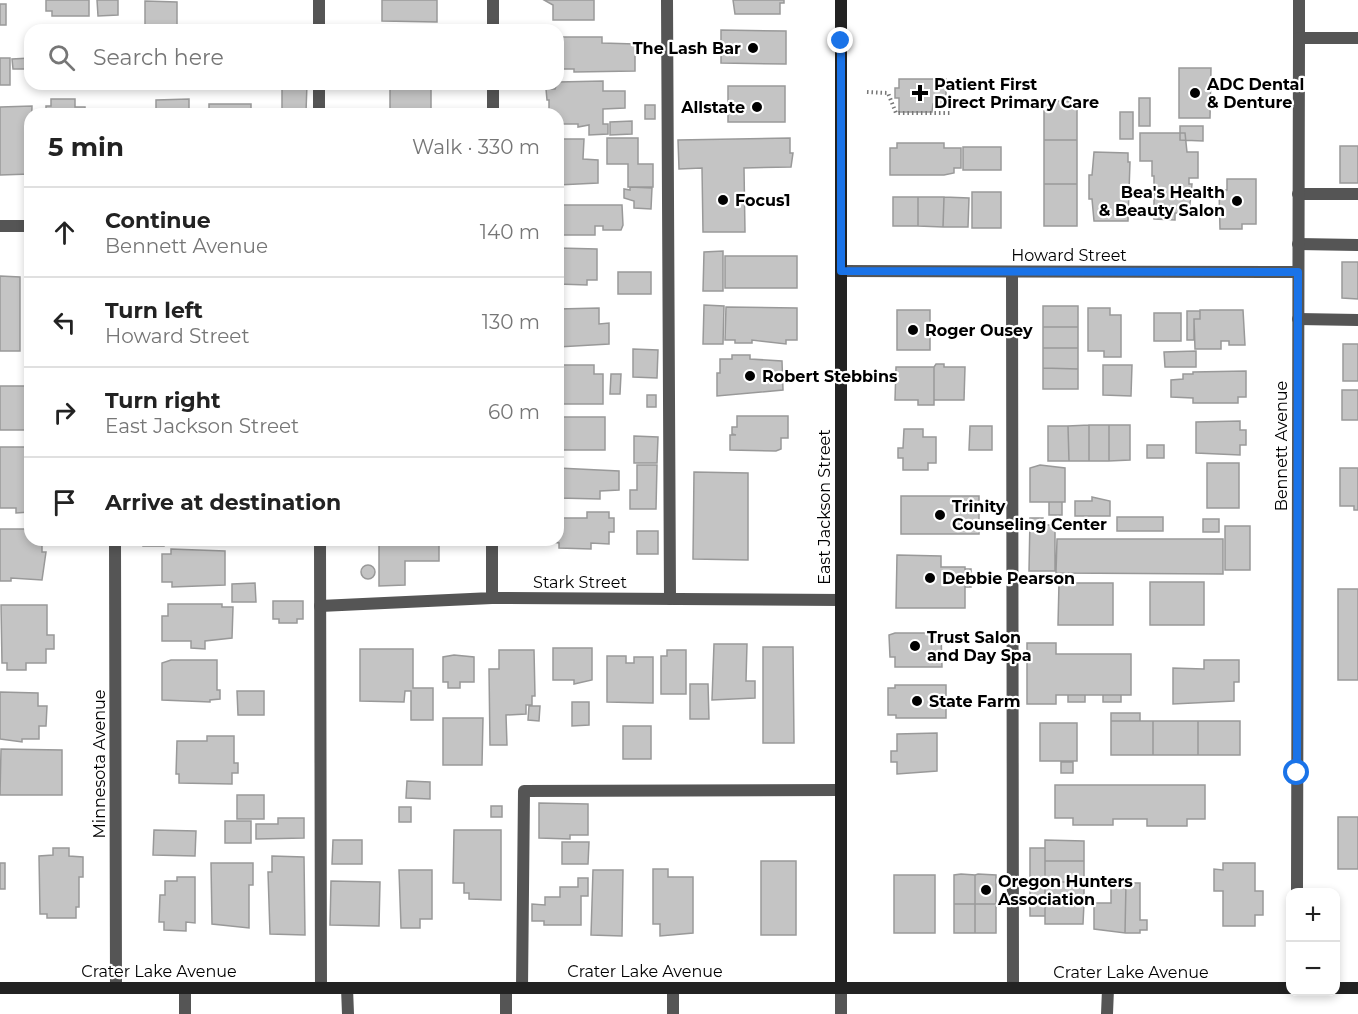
<!DOCTYPE html>
<html lang="en">
<head>
<meta charset="utf-8">
<style>
	:root { --surface:#fff; --page:#f6f6f6; --text:#222; --muted:#767676; --line:#e0e0e0 }
	body { margin:0; font-family:Montserrat,sans-serif; background:var(--page); color:var(--text) }
	.controls { position:absolute; right:18px; bottom:18px; display:grid; overflow:hidden; border-radius:12px; box-shadow:0 3px 9px #0003 }
	.controls button { width:54px; height:54px; display:grid; place-items:center; padding:0; border:0; border-bottom:2px solid var(--line); background:var(--surface); color:var(--text); font:30px sans-serif }
	.stop { position:absolute; width:18px; height:18px; margin:-14px; border:4px solid #1a73e8; border-radius:50%; background:#fff }
	.stop.end { background:#1a73e8; border-color:#fff; box-shadow:0 2px 6px #0008 }
	.list { margin:0; padding:0; list-style:none }
	h2 { display:flex; justify-content:space-between; align-items:center; height:78px; margin:0; padding:0 24px; font-size:26px }
	h2 small { font-size:20px; font-weight:400; color:var(--muted) }
	.list li { display:grid; grid-template-columns:39px 1fr auto; gap:18px; align-items:center; box-sizing:border-box; height:90px; padding:0 24px; border-top:2px solid var(--line) }
	.list b { display:block; font-size:22px; white-space:nowrap }
	.list p { margin:0; font-size:20px; white-space:nowrap; color:var(--muted) }
	.list em { font-size:20px; font-style:normal; color:var(--muted) }
	.icon { flex:none; width:33px; height:33px; fill:none; stroke:currentColor; stroke-width:2; stroke-linecap:round; stroke-linejoin:round }
	.map { position:relative; flex:none; width:1358px; height:1014px; overflow:hidden }
	.search { position:absolute; background:var(--surface); box-shadow:0 3px 9px #0003; left:24px; top:24px; width:540px; height:66px; display:flex; align-items:center; gap:15px; box-sizing:border-box; padding:0 21px; border-radius:18px; color:var(--muted); font-size:22px }
	.panel { position:absolute; background:var(--surface); box-shadow:0 3px 9px #0003; left:24px; top:108px; width:540px; height:438px; border-radius:18px }
	.map>svg:first-child { display:block }
	.building { fill:#c4c4c4; stroke:#999; stroke-width:1.5 }
	.lines { fill:none; stroke-linecap:round; stroke-linejoin:round }
	.path { stroke:#777; stroke-width:4; stroke-dasharray:1.5 3; stroke-linecap:butt }
	.service { stroke:#555; stroke-width:12 }
	.minor { stroke:#555; stroke-width:12 }
	.tertiary { stroke:#555; stroke-width:12 }
	.secondary { stroke:#222; stroke-width:12 }
	.route { stroke:#1a73e8; stroke-width:8 }
	.poi-dot { fill:#000; stroke:#fff; stroke-width:2 }
	.labels { text-anchor:middle; stroke-width:4.5; stroke-linejoin:round; paint-order:stroke }
	.poi-label { font-size:16px; font-weight:bold; fill:#000; stroke:#fff; text-anchor:start }
	.street-label { font-size:16px; fill:#000; stroke:#fff }
</style>
</head>
<body>
<div class="map">
<svg width="1358" height="1014" viewBox="0 0 1358 1014">
	<rect width="100%" height="100%" fill="#fff"/>
	<!-- building -->
	<path class="building" d="M46,0H89V16H52V11H46Z
		M97,0H118V15L98,16Z
		M382,0H437V22L382,21Z
		M544,0H594V20H553V5Z
		M733,0H784V3H780V14H735Z
		M145,1L177,2V25H145Z
		M0,4H6V25H0Z
		M362,26H430V30H362Z
		M721,30L786,31V64L721,63Z
		M560,37H602V43L635,44V71L574,72V69H560L558,43H560Z
		M0,58H10V85H0Z
		M30,58V69H13L12,59Z
		M1179,68H1211L1210,118H1179Z
		M899,79H946V104H933L932,112H899V98H895V88H899Z
		M603,81V91H625V108L603,109V124H608V134L589,135V125L578,127V124H558V114H546L549,112V100H547L546,89H555L558,82Z
		M282,84H307L306,112L260,114L282,113Z
		M431,85V114H390V86Z
		M728,86H785V122H728Z
		M1139,98H1150V126H1139Z
		M51,99H75V107H85V114H46V106H51Z
		M189,99V114H156V100Z
		M1044,101H1077V140H1044Z
		M209,104H251V114H209Z
		M645,105H655V119H645Z
		M32,106L30,174L0,175V107Z
		M1120,112H1133V139H1120Z
		M632,121V134L610,135V122Z
		M1180,126H1203V141L1180,140Z
		M1140,133H1185L1187,152H1198V178H1189V184H1192L1189,213H1175V220L1154,219V176H1152V161H1140Z
		M607,138H638V164H653V187H628V164H607Z
		M790,138V153H793L791,167L744,168L745,232H703L702,168L679,169L678,140Z
		M558,139H584L583,159L598,160V183L558,185Z
		M1044,140H1077V184H1044Z
		M897,143H944V148H961V168H954V173L944,175H890V148H897Z
		M1340,146H1358V183H1340Z
		M963,147H1001V170H963Z
		M1094,152L1128,153V162H1130L1128,221H1094L1092,199H1089V175H1092Z
		M1227,179H1256V224H1242V229H1220L1219,190H1227Z
		M1044,184H1077V226H1044Z
		M630,187L652,188L651,209L634,208V201L624,198V189L630,190Z
		M972,192H1001V228H972Z
		M893,197H918V226H893Z
		M918,197H944L943,227L918,226Z
		M944,197L969,198L968,227H943Z
		M558,205H622L623,225L621,230H603V226H595V235H558Z
		M558,248L597,249V280H587V285L558,284Z
		M723,251V291H703L704,252Z
		M725,256H797V288H725Z
		M1342,262H1358V299L1342,298Z
		M618,272H651V294H618Z
		M0,276L20,277V351H0Z
		M704,305L724,306L723,344H703Z
		M1043,306H1078V327H1043Z
		M726,307L797,308V340H786V344L752,340V343H735V340H725Z
		M599,308V324L609,323V344L558,347V309Z
		M1088,308H1110V315H1121V357H1104V351H1088Z
		M897,310H930V350H897Z
		M1200,310H1243L1245,345H1229V341H1221V349H1195L1194,319H1200Z
		M1187,311H1200V319H1194V340H1187Z
		M1154,313H1181V341H1154Z
		M1043,327H1078V348H1043Z
		M1343,344H1358V381H1343Z
		M1043,348H1078V369L1043,368Z
		M633,349L658,350L657,378L633,377Z
		M1196,351V367H1165L1164,352Z
		M732,355H750V359L782,361L783,390L717,396V373H720V359H732Z
		M936,364H944V367H965L964,400H934V367Z
		M558,365H594V374H603V404H558Z
		M1103,365H1132L1131,396L1103,395Z
		M896,367H934V405H918V400H895Z
		M1043,368L1078,369V389H1043Z
		M1246,371V397H1238V403H1193V398L1171,397V380L1183,379V374H1193V372Z
		M611,374H621L620,394H610Z
		M0,386H30V430H0Z
		M1342,390H1358V420H1342Z
		M647,395H656V407H647Z
		M737,416H788V438H781V449L776,451L730,450V435H736L732,434V427H737Z
		M558,417H605V450H558Z
		M1240,421V430H1246V445H1240V455L1196,453V422Z
		M1089,425V461H1069L1068,426Z
		M1089,425H1109V461H1089Z
		M1109,425H1130V460L1109,461Z
		M970,426H992V450H969Z
		M1048,426H1068L1069,461H1048Z
		M904,429H923V437H936V463H928V470H903V458H898V448H903Z
		M634,436L658,437L657,463H634Z
		M1147,445H1164V458H1147Z
		M0,447H30V512L16,513V508H0Z
		M1207,463H1239V508H1207Z
		M637,465H657L656,509H630V490H637Z
		M1040,465L1065,468V502H1030V468Z
		M558,468L619,471V490L600,491V499L558,498Z
		M1340,468H1358V510H1354V506H1340Z
		M694,472L748,473V560L693,559Z
		M901,496H979V534H901Z
		M1092,497L1110,501V516H1075V501H1092Z
		M1049,502H1062V515H1049Z
		M587,512H609V518H614V532H609V544L591,543V549L559,548V543L553,542V540H558L559,518H587Z
		M1117,517H1163V531H1117Z
		M1030,518H1043V525H1055V571H1029Z
		M1203,519H1219V532H1203Z
		M1225,526H1250V570H1225Z
		M0,529H30V540H42V552H46L42,580L11,578V581H0Z
		M637,531H658V554H637Z
		M1057,539H1223V574L1056,573Z
		M143,540H164V546H143Z
		M379,540H439V561H405V585L379,586Z
		M171,549L225,551V585L172,587V582H162V554H171Z
		M897,555L941,556V567H965V608H896Z
		M361 572a7 7 0 1 1 14 0a7 7 0 1 1-14 0Z
		M965,569H971V587H965Z
		M1150,582H1204V625H1150Z
		M255,583L256,602H232V584Z
		M1059,583H1113V625H1058Z
		M1338,589H1358V680H1338Z
		M273,601H303V619H297V623H279V619H273Z
		M168,604H222V607H233L232,638L205,641V649L191,648V641H162V616H168Z
		M1,605H47V635H54V649H46V663H26V670H7V663H2Z
		M895,633H941L942,667H895V657H890L889,635Z
		M1027,643H1056V654H1131V695H1056V704H1027Z
		M714,644H747L746,681H755V698L712,700Z
		M763,647H793L794,743H763Z
		M553,648H592V680L574,684V680H553Z
		M360,649H413V688H433V720H411V691H405L404,702L360,701Z
		M499,650H534L535,696H532V705H526V714L506,715L507,745H490L489,669H499Z
		M667,650H686V694H661V656H667Z
		M454,655L474,657V682H460V688H448V682H443V657Z
		M607,656H626V663H634V657H653V703L607,702Z
		M171,660H217V690H220V699L210,700V702L162,700V663Z
		M1204,660H1239V682H1234V701L1173,704V668L1204,669Z
		M690,684H708L709,719H690Z
		M895,685H946V718H896V715H888V688H895Z
		M237,691H264V715H238Z
		M0,692L38,693V706H47L46,726H39V739H22V742L0,739Z
		M1068,695H1085V702H1068Z
		M1103,695H1121V702H1103Z
		M572,702H589V725L572,726Z
		M529,706H540L539,721L528,720Z
		M1111,713H1140V721H1111Z
		M443,718H483L482,765H443Z
		M1111,721H1153V755H1111Z
		M1153,721H1198V755H1153Z
		M1198,721H1240V755H1198Z
		M1040,723H1077V761H1040Z
		M623,726H651V759H623Z
		M937,733V771L897,774V762H891V751H897V734Z
		M207,736H234V763H238V773H232V784L179,783V774H176L177,741H207Z
		M1,749L62,750V795H0Z
		M1061,762H1073V773H1061Z
		M407,781L430,782V799L406,798Z
		M1055,785H1205V819H1187V826H1147V819H1113V825H1073V818H1055Z
		M237,795H264V819H237Z
		M539,803L588,804V835H570V839L539,838Z
		M491,806H502V817H491Z
		M399,807H411V822H399Z
		M1338,817H1358V869H1338Z
		M278,818H304V838L256,839V824H278Z
		M225,821H251V843H225Z
		M154,830L196,831L195,856L153,855Z
		M454,830H501V900L469,899V893H464V883H453Z
		M333,840H362V864H332Z
		M1045,840L1084,841V861H1045Z
		M562,842H589L588,864H562Z
		M53,848H69V856L83,857V877H79V907H76V918H47V914H40L39,856L53,855Z
		M1030,848H1045V878L1030,877Z
		M272,856L304,857L305,935L270,934L268,872H272Z
		M761,861H796V935H761Z
		M1045,861H1084V882H1045Z
		M0,863H5V889H0Z
		M211,863H253V885H249V928L212,924Z
		M1223,863H1255V891H1263V915H1255V926H1223V891H1214V869L1223,870Z
		M653,869H668V877H693V933L660,936V924H653Z
		M399,870H432V919H420V928H401Z
		M593,870H623L622,936L591,935Z
		M961,874L975,875V904H954V875Z
		M978,874L996,875V904H975V875Z
		M894,875H935V933H894Z
		M177,877H195V923L186,922V931L164,930V922H159L160,895H165V881H177Z
		M578,878H588V896H581V925H544V921H532V904L545,905V897H560V887H578Z
		M331,881L380,882L379,926L330,925Z
		M1045,882H1084V903H1045Z
		M1111,882L1126,883L1125,933L1094,929V903H1111Z
		M1126,883H1140V920H1147V930H1140V933H1125Z
		M1030,887H1045V916H1030Z
		M1045,903H1084L1083,924H1045Z
		M954,904H975V933H954Z
		M975,904H996V933H975Z"/>
	<g class="lines">
		<!-- path -->
		<path class="path" d="M867,92L888,93L896,113H951"/>
		<!-- service -->
		<path class="service" d="M319,0V30
			M667,0L670,599
			M1299,0V38H1358
			M319,84V114
			M1298,194H1358
			M1298,244L1358,245
			M1012,272L1013,988
			M1298,319L1358,320
			M320,540L321,988
			M347,988L348,1014
			M522,988L524,791L841,790
			M673,988V1014
			M1107,1014L1108,989"/>
		<!-- minor -->
		<path class="minor" d="M493,30V0
			M493,114V84
			M0,226H30
			M841,271L1298,272
			M115,540L116,988
			M492,598V540
			M320,606L492,598L841,600
			M1297,892L1299,38
			M506,988V1014
			M185,1014V988"/>
		<!-- tertiary -->
		<path class="tertiary" d="M841,988V1014"/>
		<!-- secondary -->
		<path class="secondary" d="M841,0V988
			M0,988H1290
			M1336,988H1358"/>
	</g>
	<g class="lines">
		<!-- route -->
		<path class="route" d="M841,41V271L1298,272L1297,773"/>
	</g>
	<!-- markers -->
	<g class="poi-dot">
		<circle cx="753" cy="48" r="6"/>
		<path d="M917 84h6v6h6v6h-6v6h-6v-6h-6v-6h6z"/>
		<circle cx="1195" cy="93" r="6"/>
		<circle cx="757" cy="107" r="6"/>
		<circle cx="723" cy="200" r="6"/>
		<circle cx="1237" cy="201" r="6"/>
		<circle cx="913" cy="330" r="6"/>
		<circle cx="750" cy="376" r="6"/>
		<circle cx="940" cy="515" r="6"/>
		<circle cx="930" cy="578" r="6"/>
		<circle cx="915" cy="646" r="6"/>
		<circle cx="917" cy="701" r="6"/>
		<circle cx="986" cy="890" r="6"/>
	</g>
	<g class="labels">
		<!-- poi labels -->
		<g class="poi-label">
			<text x="741" y="54" text-anchor="end">The Lash Bar</text>
			<text x="934" y="90">Patient First<tspan x="934" dy="18">Direct Primary Care</tspan></text>
			<text x="1207" y="90">ADC Dental<tspan x="1207" dy="18">&amp; Denture</tspan></text>
			<text x="745" y="113" text-anchor="end">Allstate</text>
			<text x="1225" y="198" text-anchor="end">Bea's Health<tspan x="1225" dy="18">&amp; Beauty Salon</tspan></text>
			<text x="735" y="206">Focus1</text>
			<text x="925" y="336">Roger Ousey</text>
			<text x="762" y="382">Robert Stebbins</text>
			<text x="952" y="512">Trinity<tspan x="952" dy="18">Counseling Center</tspan></text>
			<text x="942" y="584">Debbie Pearson</text>
			<text x="927" y="643">Trust Salon<tspan x="927" dy="18">and Day Spa</tspan></text>
			<text x="929" y="707">State Farm</text>
			<text x="998" y="887">Oregon Hunters<tspan x="998" dy="18">Association</tspan></text>
		</g>
		<!-- street labels -->
		<g class="street-label">
			<text x="1069" y="261">Howard Street</text>
			<text transform="translate(1281 446) rotate(-90)" y="6">Bennett Avenue</text>
			<text transform="translate(824 507) rotate(-90)" y="6">East Jackson Street</text>
			<text x="580" y="588">Stark Street</text>
			<text transform="translate(99 764) rotate(-90)" y="6">Minnesota Avenue</text>
			<text x="159" y="977">Crater Lake Avenue</text>
			<text x="645" y="977">Crater Lake Avenue</text>
			<text x="1131" y="978">Crater Lake Avenue</text>
		</g>
	</g>
</svg>
<div class="controls">
<button>+</button>
<button>−</button>
</div>
<div class="stop" style="left:1297px;top:773px"></div>
<div class="stop end" style="left:841px;top:41px"></div>
<div class="search"><svg class="icon" aria-label="search" viewBox="0 0 24 24"><circle cx="10" cy="10" r="6"/><path d="M15 15l6 6"/></svg>Search here</div>
<section class="panel">
<h2>5 min<small>Walk · 330 m</small></h2>
<ul class="list">
<li><svg class="icon" aria-label="ahead" viewBox="0 0 24 24"><path d="M12 20V5M6 11l6-6 6 6"/></svg><div><b>Continue</b><p>Bennett Avenue</p></div><em>140 m</em></li>
<li><svg class="icon" aria-label="left" viewBox="0 0 24 24"><path d="M17 20v-9H6M10 6l-5 5 5 5"/></svg><div><b>Turn left</b><p>Howard Street</p></div><em>130 m</em></li>
<li><svg class="icon" aria-label="right" viewBox="0 0 24 24"><path d="M7 20v-9h11M14 6l5 5-5 5"/></svg><div><b>Turn right</b><p>East Jackson Street</p></div><em>60 m</em></li>
<li><svg class="icon" aria-label="arrive" viewBox="0 0 24 24"><path d="M6 21V4h12l-3 4 3 4H6"/></svg><div><b>Arrive at destination</b></div></li>
</ul>
</section>
</div>
</body>
</html>
